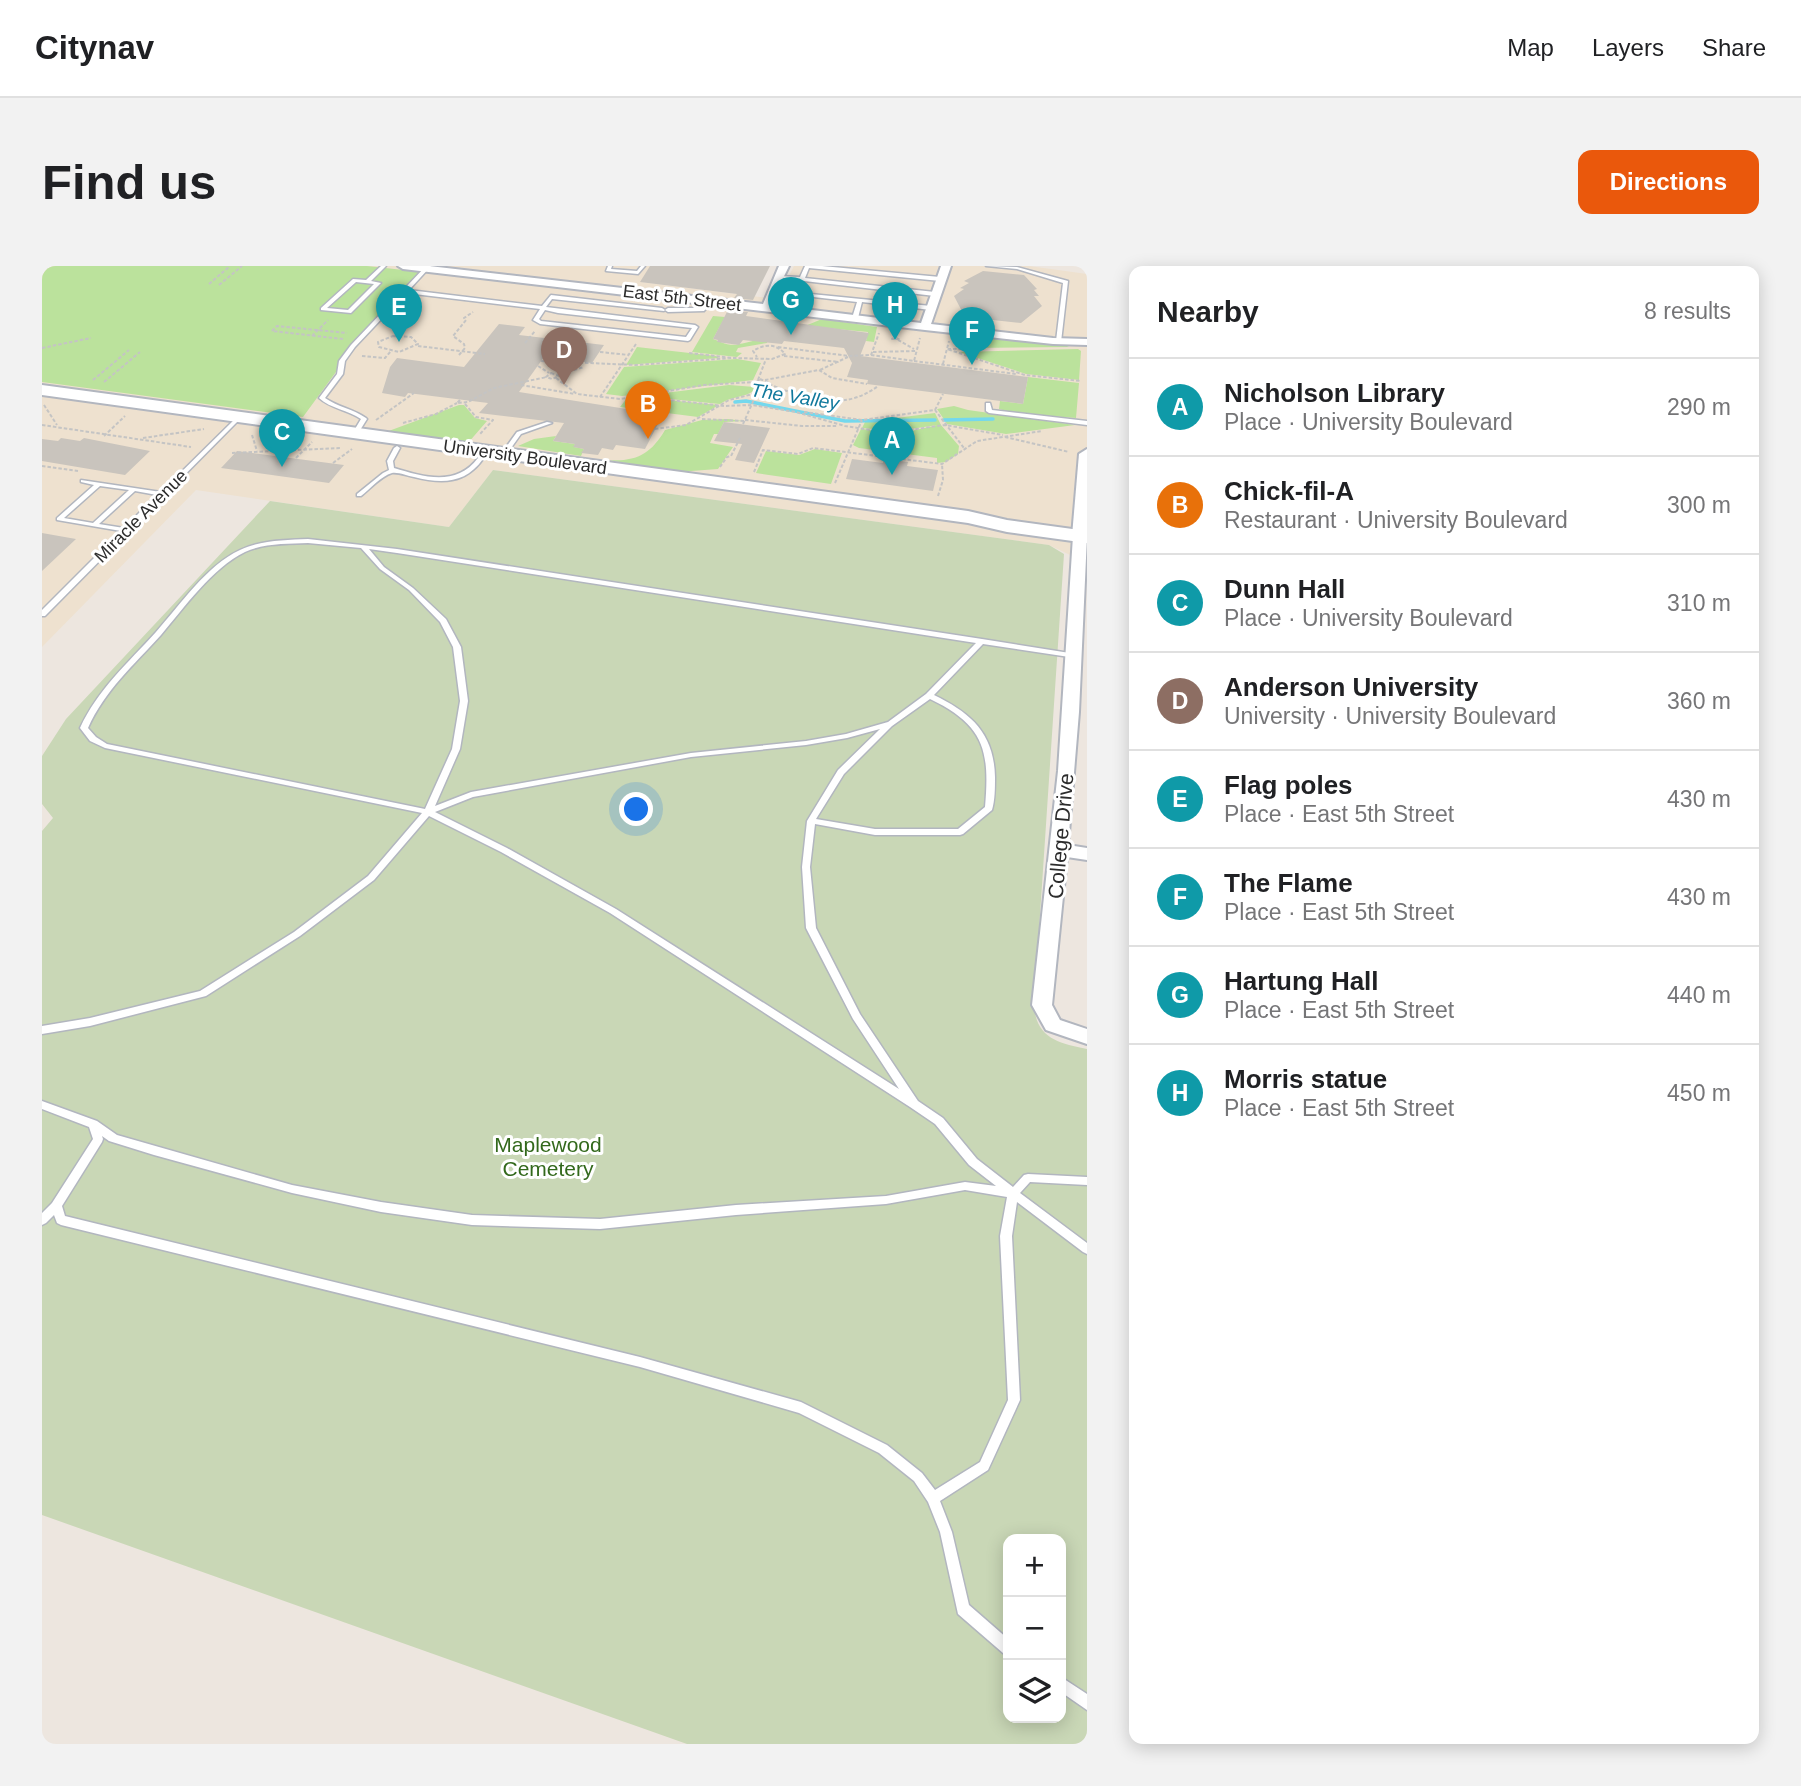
<!DOCTYPE html>
<html lang="en">
<head>
<meta charset="utf-8">
<style>
	:root { --surface:#fff; --page:#f2f2f2; --text:#202124; --muted:#757577; --line:#e0e0e0; --accent:#ea580c }
	body { margin:0; font-family:Helvetica,sans-serif; background:var(--page); color:var(--text) }
	.controls { position:absolute; right:21px; bottom:21px; display:grid; overflow:hidden; border-radius:14px; box-shadow:0 4px 18px #0003 }
	.controls button { width:63px; height:63px; display:grid; place-items:center; padding:0; border:0; border-bottom:2px solid var(--line); background:var(--surface); color:var(--text); font:35px sans-serif }
	.you { position:absolute; left:595px; top:544px; width:24px; height:24px; margin:-18px; border:5px solid #fff; border-radius:50%; background:#1a73e8; box-shadow:0 0 0 10px #1a73e833 }
	.badge { display:grid; place-items:center; width:46px; height:46px; border-radius:50%; background:var(--accent); color:#fff; font-size:23px; font-weight:700 }
	.pin { position:absolute; translate:-50% -58px; filter:drop-shadow(0 2px 4px #0008) }
	.pin::after { content:''; position:absolute; top:37px; width:24px; height:21px; background:inherit; clip-path:polygon(0 0,100% 0,50% 100%) }
	.list { margin:0; padding:0; list-style:none }
	h2 { display:flex; justify-content:space-between; align-items:center; height:91px; margin:0; padding:0 28px; font-size:30px }
	h2 small { font-size:23px; font-weight:400; color:var(--muted) }
	.list li { display:grid; grid-template-columns:46px 1fr auto; gap:21px; align-items:center; box-sizing:border-box; height:98px; padding:0 28px; border-top:2px solid var(--line) }
	.list b { display:block; font-size:26px; white-space:nowrap }
	.list p { margin:0; font-size:23px; white-space:nowrap; color:var(--muted) }
	.list em { font-size:23px; font-style:normal; color:var(--muted) }
	.icon { flex:none; width:38px; height:38px; fill:none; stroke:currentColor; stroke-width:2; stroke-linecap:round; stroke-linejoin:round }
	.map { position:relative; flex:none; width:1045px; height:1478px; overflow:hidden; border-radius:14px }
	header { display:flex; align-items:center; gap:42px; box-sizing:border-box; height:98px; padding:0 35px; background:var(--surface); border-bottom:2px solid var(--line) }
	header strong { font-size:33px }
	nav { display:flex; gap:38px; margin-inline-start:auto; font-size:24px }
	.intro { display:flex; align-items:center; justify-content:space-between; box-sizing:border-box; height:168px; padding:0 42px }
	h1 { margin:0; font-size:49px }
	.button { padding:18px 32px; border-radius:14px; background:var(--accent); color:#fff; font-size:24px; font-weight:700 }
	main { display:flex; gap:42px; padding:0 42px }
	aside { flex:1; background:var(--surface); border-radius:14px; box-shadow:0 4px 18px #0003 }
	.map>svg:first-child { display:block }
	.education { fill:#eee1cf }
	.green { fill:#bbe29c }
	.cemetery { fill:#c9d7b6; fill-rule:evenodd }
	.lines { fill:none; stroke-linecap:round; stroke-linejoin:round }
	.stream { stroke:#74d8ed; stroke-width:3.5 }
	.building { fill:#c9c4bd }
	.service-casing { stroke:#b2b6bf; stroke-width:3 }
	.minor-casing { stroke:#b2b6bf; stroke-width:4 }
	.tertiary-casing { stroke:#b2b6bf; stroke-width:4 }
	.secondary-casing { stroke:#b2b6bf; stroke-width:4 }
	.path { stroke:#c4c4c4; stroke-width:2; stroke-dasharray:3.5 2; stroke-linecap:butt }
	.service { fill:#fff; fill-rule:evenodd }
	.minor { fill:#fff; fill-rule:evenodd }
	.tertiary { fill:#fff; fill-rule:evenodd }
	.secondary { fill:#fff; fill-rule:evenodd }
	.labels { text-anchor:middle; stroke-width:6; stroke-linejoin:round; paint-order:stroke }
	.far-street-label { font-size:18px; fill:#2c2c2c; stroke:#fff }
	.far-water-label { font-size:19px; font-style:italic; fill:#10789c; stroke:#fff }
	.street-label { font-size:21px; fill:#2c2c2c; stroke:#fff }
	.park-label { font-size:21px; fill:#33691c; stroke:#fff }
</style>
</head>
<body>
<header>
<strong>Citynav</strong>
<nav><a>Map</a><a>Layers</a><a>Share</a></nav>
</header>
<div class="intro"><h1>Find us</h1><a class="button">Directions</a></div>
<main>
<div class="map">
<svg width="1045" height="1478" viewBox="0 0 1045 1478">
	<rect width="100%" height="100%" fill="#ede6df"/>
	<!-- education -->
	<path class="education" d="M0,0H609L599,16L735,33L752,0H987L1045,8V297L1007,279L451,204L407,261L154,224L0,381Z"/>
	<!-- green -->
	<path class="green" d="M0,0H325L380,6L321,69L261,151L0,116Z
		M671,50L683,51L671,73C677,75 687,81 697,78C708,76 715,73 726,73L725,77L696,82L694,86L700,87L695,91L650,86Z
		M780,53L835,61L832,76L824,75L826,66L763,60Z
		M921,68L1025,80L1027,81L928,82L919,80Z
		M595,81L674,90L677,92L584,99Z
		M1036,83L1039,85L1037,114L984,108L917,86Z
		M695,93L719,97L711,114L580,130L564,128L582,101Z
		M986,111L1037,117L1034,152L972,147L957,143L958,135L981,138Z
		M687,119L713,121V124C703,132 689,130 678,138L598,130Z
		M594,131L677,139L656,151L578,141L585,132Z
		M417,139H422L433,152L445,155L426,177L344,166Z
		M912,140L926,144L1033,159L964,168L905,158L895,143Z
		M893,147L899,159L917,180L916,188L904,196L895,197V192L817,182L811,179L819,163L860,167L896,159L854,165L820,162L823,156Z
		M686,153L701,155L682,156L676,168H672L668,177L691,181L676,203L636,206L566,194C594,196 609,188 623,164L660,154Z
		M514,170L511,175L533,178L532,181L542,183L539,190L476,180L492,173Z
		M773,183L800,187L789,218L714,207L724,185L757,189Z"/>
	<!-- cemetery -->
	<path class="cemetery" d="M451,204L1007,279L1022,288L992,739C994,772 1016,777 1045,783V1478H645L0,1249V565L11,552L0,538V490L24,453L228,235L407,261ZM966,1273H1019V1452H966Z"/>
	<g class="lines">
		<!-- stream -->
		<path class="stream" d="M693,136L704,135L803,155L893,154
			M902,154L951,153"/>
	</g>
	<!-- building -->
	<path class="building" d="M608,0H728L711,34L692,32L695,28L598,16Z
		M941,5L982,9L995,23L992,24L997,30H992L1000,40L979,57L923,51L912,30L922,23L918,22L927,17L922,15Z
		M686,44L706,46L704,50L827,67L818,90L986,111L981,138L825,118L826,114L805,111L810,97L802,82L742,75L740,78L701,74L697,79L675,76L676,74L671,73Z
		M457,58L483,61L477,69L562,79L550,97L502,91L477,126L591,144L589,148L619,152L603,183L574,179L571,184L560,182L556,189L539,187L542,183L531,181L533,178L511,175L522,157L437,147L446,137L366,127L363,131L340,127L348,101L355,92L422,101Z
		M682,156L728,162L712,197L693,194L700,178L672,175Z
		M19,172L38,175L42,172L108,185L83,209L0,195V173L16,175Z
		M195,185L302,199L287,217L179,202Z
		M810,193L841,197L842,193L866,196L865,200L896,204L891,225L804,213Z
		M0,267L34,273L0,305Z"/>
	<g class="lines">
		<!-- service casing -->
		<g class="service-casing">
			<path id="service" d="M339,0H344L329,15L339,17L309,47L279,44V42L311,13L324,14ZM314,16L332,18L306,44L285,42Z
				M384,0H389L367,24L500,40L509,29L620,42L623,44L622,45L510,33L504,41L653,59L656,61L648,74L646,75L498,58L491,54L498,43L364,27L313,81L303,95L301,108L283,132C296,141 311,143 324,152L325,153L315,169H311L310,168L319,153C306,144 289,143 277,132L295,108L297,95L309,79ZM503,44L516,47L650,62L644,71L499,55L497,53Z
				M566,0H570L569,3L595,5L599,0H603L596,8L564,5Z
				M763,0H780L898,11L901,13L898,15L767,2L763,12L893,26L896,28L893,30L762,15L759,27L889,40L892,42L889,44L820,36L816,52L813,54L810,52L815,36L754,29L757,14L735,11L737,10L758,11Z
				M944,0L975,1L1026,15L1019,76L1014,75L1021,17L975,3Z
				M668,32L671,34L662,45L626,46L623,44L626,42H659Z
				M944,137H948L950,144L1045,155V159L947,147L944,145Z
				M196,150L198,151V153L3,350H0V344L79,265L15,254V252L52,219L39,216V214L119,226ZM58,220L87,224L51,257L22,252ZM93,225L115,229L82,262L57,258Z
				M505,156L510,157L479,168L464,189H460L459,188L475,166Z
				M355,180L358,182L351,195L352,202C382,211 414,221 436,192L441,193C423,218 400,218 372,211C365,210 357,206 350,207C339,210 328,223 319,230H315V228L341,207L347,204L345,195L352,182Z
				M266,273L355,283L940,373L1034,388L1038,390L1034,392L941,378L892,429C929,447 952,467 953,511C953,522 953,534 950,544L921,568L918,569H833L773,558L768,601L774,662L818,748L876,835L901,852L935,893L971,921L982,909L986,908L1045,911V919L988,916L978,927L1045,977V988L1041,986L975,936L970,970L978,1134L946,1204L898,1235L910,1266L927,1339L966,1373V1389L961,1387L916,1348L898,1266L886,1236L872,1215L837,1187L757,1147L598,1101L19,959L15,957L12,949L4,957L0,959V947L10,937L51,873L47,861L0,843V835L55,855L75,869L250,919L339,936L430,949L558,953L694,939L844,930L923,916L954,920L927,899L893,858L868,841L568,647L459,586L387,550L332,614L258,670L164,730L48,760L0,768V760L48,752L158,725L252,666L326,610L380,547L63,482L48,475L38,462C56,423 86,397 114,366C138,339 165,299 198,284C219,274 244,274 266,273ZM266,277L319,282L338,303L367,324L398,356L411,381L418,435L410,483L383,543L65,478L54,471L46,462C63,424 92,399 119,369C142,342 170,302 203,286C223,277 245,278 266,277ZM327,283L355,287L934,377L884,428L846,456L804,468L764,475L649,487L429,526L393,540L418,483L426,435L419,381L404,353L371,322L342,301ZM888,433C942,459 948,484 943,541L916,563H833L774,553L802,508L850,460ZM838,463L796,504L765,555L760,601L764,662L811,753L857,823L574,643L465,582L393,546L431,531L649,491L764,479L805,472ZM60,870L67,875L112,889L250,927L339,946L430,959L558,963L694,949L844,938L923,924L965,931L958,970L966,1134L938,1196L893,1224L880,1207L845,1179L759,1136L598,1091L23,950L20,940L60,876L61,873Z
				M1019,1411L1045,1428V1444L1019,1426Z"/>
		</g>
		<!-- minor casing -->
		<g class="minor-casing">
			<path id="minor" d="M356,0H387L721,38L737,0H747L728,39L879,57L899,0H909L889,58L1011,72L1045,73V79L1011,78L883,64L361,3Z
				M1038,266L1045,270L1037,446L1026,579L1045,582V594L1025,591L1010,739L1018,754L1045,763V778L1004,764L990,739L1016,505L1031,270Z"/>
		</g>
		<!-- tertiary casing -->
		<g class="tertiary-casing">
			<path id="tertiary" d="M1045,183V272L1038,275L1030,270L1037,188Z"/>
		</g>
		<!-- secondary casing -->
		<g class="secondary-casing">
			<path id="secondary" d="M0,119L926,245L965,254L1045,265V277L965,266L926,257L0,129Z"/>
		</g>
		<!-- path -->
		<path class="path" d="M167,18L188,0
			M177,19L200,0
			M270,70L286,54
			M351,70L369,71L376,78L357,86L337,81L336,76Z
			M852,71L857,72V73H850Z
			M301,73L230,65L235,60L305,67
			M856,74L872,83
			M483,77L493,65
			M376,80L443,88
			M736,81L807,90L829,89L837,67
			M0,82L49,72
			M942,83H905L983,109L1039,115
			M558,86L587,89
			M831,86L874,85
			M417,89L423,82L422,78L411,70L424,54L422,52L431,46
			M829,89L872,95L878,72
			M320,90L343,92L349,85
			M742,90L797,96
			M691,92L730,93L743,88C734,77 722,78 711,85L715,91
			M499,95L594,99L690,92L647,87
			M872,95L974,108
			M901,98L907,75
			M496,100L507,107
			M778,104L806,91
			M509,107L517,110L510,113L504,111Z
			M516,109L542,101
			M514,112L535,128L578,133L662,119L712,116
			M718,113L727,117L721,120L713,117Z
			M51,114L87,84
			M716,114L724,93
			M723,114L777,104L790,112L825,118
			M62,116L98,86
			M727,118C763,133 802,146 836,120
			M479,119L533,128
			M591,130L682,140L710,139L754,146L803,160L835,165H860L903,159L961,169
			M558,131L594,78
			M418,134L415,137L426,136L452,122L505,111
			M423,138L434,151L451,154L438,168
			M2,139L15,159
			M893,144L901,128
			M762,146L820,154L893,144L922,182
			M660,153L703,155
			M334,154L372,127
			M703,154L760,160H795
			M361,157L394,148L415,137
			M701,158L718,120
			M0,159L149,181
			M613,163L644,159L687,134L715,127
			M210,169L215,185
			M62,170L83,150
			M963,171L1027,186
			M101,172L162,163
			M190,187L299,182
			M254,192L270,176
			M291,197L310,183
			M0,200L36,205
			M678,201L685,191L689,190L698,172
			M712,206L721,184L756,188L771,182L900,198L935,175L1000,165
			M793,217L820,154
			M896,230L901,214L900,198"/>
		<!-- service -->
		<use href="#service" class="service"/>
		<!-- minor -->
		<use href="#minor" class="minor"/>
		<!-- tertiary -->
		<use href="#tertiary" class="tertiary"/>
		<!-- secondary -->
		<use href="#secondary" class="secondary"/>
	</g>
	<g class="labels">
		<!-- far-street labels -->
		<g class="far-street-label">
			<text transform="translate(640 32) rotate(7)" y="6">East 5th Street</text>
			<text transform="translate(483 191) rotate(8)" y="6">University Boulevard</text>
			<text transform="translate(99 250) rotate(-45)" y="6">Miracle Avenue</text>
		</g>
		<!-- far-water labels -->
		<g class="far-water-label">
			<text transform="translate(753 130) rotate(9)" y="7">The Valley</text>
		</g>
		<!-- street labels -->
		<g class="street-label">
			<text transform="translate(1019 570) rotate(-85)" y="7">College Drive</text>
		</g>
		<!-- park labels -->
		<g class="park-label">
			<text x="506" y="886">Maplewood<tspan x="506" dy="24">Cemetery</tspan></text>
		</g>
	</g>
</svg>
<div class="controls">
<button>+</button>
<button>−</button>
<button><svg class="icon" aria-label="layers" viewBox="0 0 24 24"><path d="M12 4l9 5-9 5-9-5zM3 14l9 5 9-5"/></svg></button>
</div>
<div class="you"></div>
<div class="pin badge" style="left:850px;top:209px;background:#0f9aa8">A</div>
<div class="pin badge" style="left:606px;top:173px;background:#e8710a">B</div>
<div class="pin badge" style="left:240px;top:201px;background:#0f9aa8">C</div>
<div class="pin badge" style="left:522px;top:119px;background:#8d6e63">D</div>
<div class="pin badge" style="left:357px;top:76px;background:#0f9aa8">E</div>
<div class="pin badge" style="left:930px;top:99px;background:#0f9aa8">F</div>
<div class="pin badge" style="left:749px;top:69px;background:#0f9aa8">G</div>
<div class="pin badge" style="left:853px;top:74px;background:#0f9aa8">H</div>
</div>
<aside>
<h2>Nearby<small>8 results</small></h2>
<ul class="list">
<li><span class="badge" style="background:#0f9aa8">A</span><div><b>Nicholson Library</b><p>Place · University Boulevard</p></div><em>290 m</em></li>
<li><span class="badge" style="background:#e8710a">B</span><div><b>Chick-fil-A</b><p>Restaurant · University Boulevard</p></div><em>300 m</em></li>
<li><span class="badge" style="background:#0f9aa8">C</span><div><b>Dunn Hall</b><p>Place · University Boulevard</p></div><em>310 m</em></li>
<li><span class="badge" style="background:#8d6e63">D</span><div><b>Anderson University</b><p>University · University Boulevard</p></div><em>360 m</em></li>
<li><span class="badge" style="background:#0f9aa8">E</span><div><b>Flag poles</b><p>Place · East 5th Street</p></div><em>430 m</em></li>
<li><span class="badge" style="background:#0f9aa8">F</span><div><b>The Flame</b><p>Place · East 5th Street</p></div><em>430 m</em></li>
<li><span class="badge" style="background:#0f9aa8">G</span><div><b>Hartung Hall</b><p>Place · East 5th Street</p></div><em>440 m</em></li>
<li><span class="badge" style="background:#0f9aa8">H</span><div><b>Morris statue</b><p>Place · East 5th Street</p></div><em>450 m</em></li>
</ul>
</aside>
</main>
</body>
</html>
